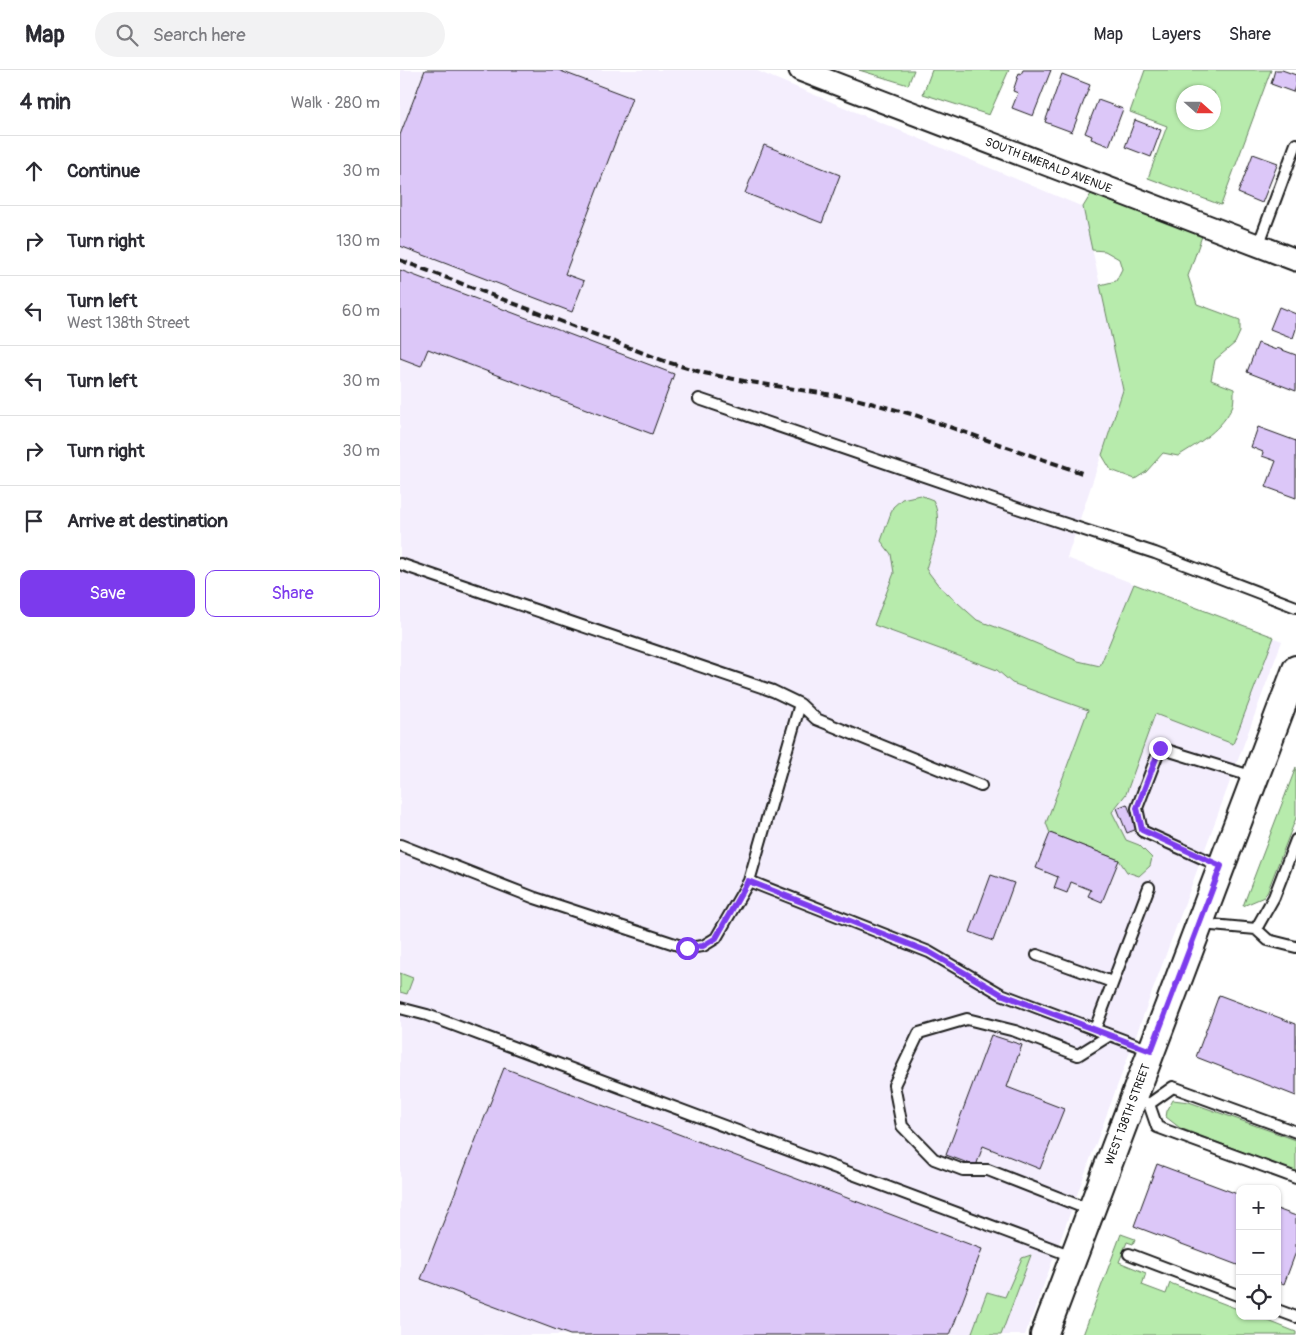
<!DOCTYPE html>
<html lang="en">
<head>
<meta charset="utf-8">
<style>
	:root { --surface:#fff; --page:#f2f2f3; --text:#2b2b33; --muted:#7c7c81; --line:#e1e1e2; --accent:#7c3aed }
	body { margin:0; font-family:Pangolin,sans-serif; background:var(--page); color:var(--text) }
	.controls { position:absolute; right:15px; bottom:15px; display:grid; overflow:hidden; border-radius:10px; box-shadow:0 1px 4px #0004 }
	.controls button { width:45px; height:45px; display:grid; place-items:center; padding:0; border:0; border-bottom:1px solid var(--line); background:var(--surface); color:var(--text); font:25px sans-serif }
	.compass { position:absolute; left:776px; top:15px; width:45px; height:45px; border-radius:50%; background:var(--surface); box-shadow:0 1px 4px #0004; rotate:111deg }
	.stop { position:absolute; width:15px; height:15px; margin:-11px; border:4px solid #7c3aed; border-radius:50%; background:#fff }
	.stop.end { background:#7c3aed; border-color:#fff; box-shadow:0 1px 5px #0008 }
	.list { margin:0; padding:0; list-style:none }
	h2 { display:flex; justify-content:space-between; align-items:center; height:65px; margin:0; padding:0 20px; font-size:21px }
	h2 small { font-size:16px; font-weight:400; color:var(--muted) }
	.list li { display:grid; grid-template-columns:32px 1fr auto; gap:15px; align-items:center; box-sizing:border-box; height:70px; padding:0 20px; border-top:1px solid var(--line) }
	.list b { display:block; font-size:19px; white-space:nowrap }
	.list p { margin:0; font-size:16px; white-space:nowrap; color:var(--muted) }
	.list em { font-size:16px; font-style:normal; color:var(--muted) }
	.actions { display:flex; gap:10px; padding:15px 20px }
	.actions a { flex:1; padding:11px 0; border:1px solid var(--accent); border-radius:10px; text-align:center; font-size:18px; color:var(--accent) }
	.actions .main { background:var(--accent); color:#fff }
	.icon { flex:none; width:28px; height:28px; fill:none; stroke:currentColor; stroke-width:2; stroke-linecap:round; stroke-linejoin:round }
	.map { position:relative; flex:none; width:896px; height:1265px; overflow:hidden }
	header { display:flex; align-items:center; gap:30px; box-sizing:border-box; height:70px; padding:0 25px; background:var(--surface); border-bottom:1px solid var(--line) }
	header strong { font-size:24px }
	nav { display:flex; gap:28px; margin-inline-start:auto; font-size:18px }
	.search { width:350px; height:45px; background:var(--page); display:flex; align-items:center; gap:12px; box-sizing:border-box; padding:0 18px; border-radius:28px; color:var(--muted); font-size:19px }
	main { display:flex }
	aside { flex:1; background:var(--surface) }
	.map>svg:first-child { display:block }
	.built { fill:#f4eefd }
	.green { fill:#b7ebac; stroke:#6a8464; fill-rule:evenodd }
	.building { fill:#dcc7f8; stroke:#1c1c1c }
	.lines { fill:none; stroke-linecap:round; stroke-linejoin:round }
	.service-casing { stroke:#1c1c1c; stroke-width:14 }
	.minor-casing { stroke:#1c1c1c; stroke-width:25 }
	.tertiary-casing { stroke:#1c1c1c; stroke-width:30 }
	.service { stroke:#fff; stroke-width:10 }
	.minor { stroke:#fff; stroke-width:21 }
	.tertiary { stroke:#fff; stroke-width:26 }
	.rail { stroke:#1c1c1c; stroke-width:4; stroke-dasharray:8 4; stroke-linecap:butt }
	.route { stroke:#7c3aed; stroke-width:6 }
	.labels { text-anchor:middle; stroke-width:4; stroke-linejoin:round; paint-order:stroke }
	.street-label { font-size:12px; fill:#1c1c1c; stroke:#fff }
</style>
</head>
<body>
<header>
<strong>Map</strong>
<div class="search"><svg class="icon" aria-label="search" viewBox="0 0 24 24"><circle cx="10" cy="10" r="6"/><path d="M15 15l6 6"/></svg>Search here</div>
<nav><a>Map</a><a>Layers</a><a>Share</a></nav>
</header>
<main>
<aside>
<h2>4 min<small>Walk · 280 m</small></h2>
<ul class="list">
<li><svg class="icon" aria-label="ahead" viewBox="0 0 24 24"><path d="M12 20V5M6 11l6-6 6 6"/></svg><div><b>Continue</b></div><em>30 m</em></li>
<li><svg class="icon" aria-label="right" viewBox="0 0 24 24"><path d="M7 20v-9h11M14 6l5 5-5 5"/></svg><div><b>Turn right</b></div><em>130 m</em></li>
<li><svg class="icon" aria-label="left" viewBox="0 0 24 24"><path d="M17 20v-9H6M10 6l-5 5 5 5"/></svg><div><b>Turn left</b><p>West 138th Street</p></div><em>60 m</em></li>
<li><svg class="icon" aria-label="left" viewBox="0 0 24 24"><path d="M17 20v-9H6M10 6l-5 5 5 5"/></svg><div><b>Turn left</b></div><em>30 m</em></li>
<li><svg class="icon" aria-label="right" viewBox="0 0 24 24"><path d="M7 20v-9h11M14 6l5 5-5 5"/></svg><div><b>Turn right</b></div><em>30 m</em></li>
<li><svg class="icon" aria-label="arrive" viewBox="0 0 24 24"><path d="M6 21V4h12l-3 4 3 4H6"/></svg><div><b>Arrive at destination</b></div></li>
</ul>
<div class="actions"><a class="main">Save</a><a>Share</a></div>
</aside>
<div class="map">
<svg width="896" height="1265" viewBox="0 0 896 1265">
	<rect width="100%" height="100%" fill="#fff"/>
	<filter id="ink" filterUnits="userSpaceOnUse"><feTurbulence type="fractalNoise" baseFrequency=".02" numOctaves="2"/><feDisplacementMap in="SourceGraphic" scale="10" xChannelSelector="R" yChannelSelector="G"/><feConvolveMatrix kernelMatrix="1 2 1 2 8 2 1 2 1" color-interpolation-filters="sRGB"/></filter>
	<g filter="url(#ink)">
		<!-- built -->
		<path class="built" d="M0,0H355L683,137L723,320L667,488L882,571L625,1265H0Z"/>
		<!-- green -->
		<path class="green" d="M459,0H514L508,15Z
			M532,0H609L589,45L523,24Z
			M745,0H871L821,135L748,108L767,56L730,42ZM784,22H814V52H784Z
			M691,124L802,166L788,206L797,234L840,250V262L835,273L815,290L811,310L834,319C834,324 834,330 833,335C823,359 799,373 778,386L763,383L746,402L735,409L711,400L702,385L723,320L700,215L716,211L722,199L719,189L705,181L692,180L683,137Z
			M520,425L533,430C544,452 532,477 526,499L539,516L577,550L609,562L678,591L700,596L734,514L874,567L833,674L755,644L726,724L712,742L726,770L739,775L752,788L750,796L739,806L727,802L719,790L650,763L646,753L688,640L612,613L597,600L474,555L494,503L491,484L481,471L493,437L502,429Z
			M896,697V748L868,820L864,827L843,836Z
			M0,903L13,908L7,924L0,922Z
			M773,1030L789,1032L896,1070V1102L780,1058L766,1047L767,1041Z
			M721,1164L735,1169L733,1174L727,1172L719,1192L746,1203L742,1215L766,1224L770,1213L840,1240V1246H856L896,1262V1265H683Z
			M631,1185L601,1265H571L587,1222L605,1227L622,1188Z"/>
		<!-- building -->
		<path class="building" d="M25,0H158L232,28L165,204L184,211L172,242L0,176V65Z
			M623,0H651L633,46L612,38L618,23L613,21L619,3L621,4Z
			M875,0H882L896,5V14L893,22L871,14Z
			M662,4L690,15L672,62L645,52Z
			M698,30L723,39L709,76L691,69L692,66L685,63Z
			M735,50L761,60L751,87L725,77Z
			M364,75L440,105L422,153L345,123Z
			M853,84L878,93L862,133L838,123Z
			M0,200L274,304L252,364L28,279L21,296L0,288Z
			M879,237L896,244V259L893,268L870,259Z
			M858,273L876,280L877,278L896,285V321L847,302Z
			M858,357L896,371V428L866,417L876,391L862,386L863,382L851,377Z
			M727,734L737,759L727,763L717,738Z
			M650,763L719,790L702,832L688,826L691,820L671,812L667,823L654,818L658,807L636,798Z
			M591,805L614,813L593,871L570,862Z
			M819,925L896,954V1026L796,987Z
			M591,965L622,975L607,1017L664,1039L640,1099L583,1076L576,1096L546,1085Z
			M104,998L582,1179L550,1265H170L21,1209Z
			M757,1094L840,1125V1196L734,1156Z
			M877,1139L896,1146V1182L884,1214L877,1211Z"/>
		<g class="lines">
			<!-- service casing -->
			<g class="service-casing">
				<path id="service" d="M858,176L896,74
					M299,329L620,439L755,483L896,537
					M0,494L373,621L400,634L349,811L316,868L303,876L287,878L135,828L0,775
					M400,634L416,649L581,716
					M820,796L742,761L737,738L760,678L854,707
					M349,811L529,882L601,924L750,980
					M801,854L856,859L868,870L896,877
					M856,859L874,827L896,770
					M637,885L712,912
					M0,938L27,945L672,1186
					M695,959L749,817
					M734,1027L749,1034L757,1057L896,1108
					M749,1034L773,1017L896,1062
					M690,1140L588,1100H563L534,1089L502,1056L494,1015L519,963L567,949L615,961L678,985L710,965
					M729,1184L840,1226
					M877,1240L896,1247"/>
			</g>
			<!-- minor casing -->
			<g class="minor-casing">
				<g id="minor">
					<path id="s1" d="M400,0L896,190"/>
				</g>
			</g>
			<!-- tertiary casing -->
			<g class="tertiary-casing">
				<g id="tertiary">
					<path id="s2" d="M644,1265L896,599"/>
				</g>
			</g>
			<!-- service -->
			<use href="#service" class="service"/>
			<!-- minor -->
			<use href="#minor" class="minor"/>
			<!-- tertiary -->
			<use href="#tertiary" class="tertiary"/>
			<!-- rail -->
			<path class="rail" d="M0,190L267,292L304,303L344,311L452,328L515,345L682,403"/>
		</g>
	</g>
	<g class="lines" filter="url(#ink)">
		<!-- route -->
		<path class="route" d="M287,878L303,876L316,868L348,811L529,882L601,924L751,981L821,796L742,760L737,738L760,678"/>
	</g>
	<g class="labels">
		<!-- street labels -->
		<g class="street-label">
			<text dy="4" stroke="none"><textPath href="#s1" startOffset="266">SOUTH EMERALD AVENUE</textPath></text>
			<text dy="4" stroke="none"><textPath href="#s2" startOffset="236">WEST 138TH STREET</textPath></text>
		</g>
	</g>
</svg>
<div class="controls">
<button>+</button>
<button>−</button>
<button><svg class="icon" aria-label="locate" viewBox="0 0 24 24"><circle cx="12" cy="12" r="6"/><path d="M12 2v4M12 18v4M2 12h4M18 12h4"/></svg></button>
</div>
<svg class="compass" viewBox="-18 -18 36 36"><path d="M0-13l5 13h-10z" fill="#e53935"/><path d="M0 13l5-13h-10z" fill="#7c7c81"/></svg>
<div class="stop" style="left:287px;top:878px"></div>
<div class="stop end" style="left:760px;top:678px"></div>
</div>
</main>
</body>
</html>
